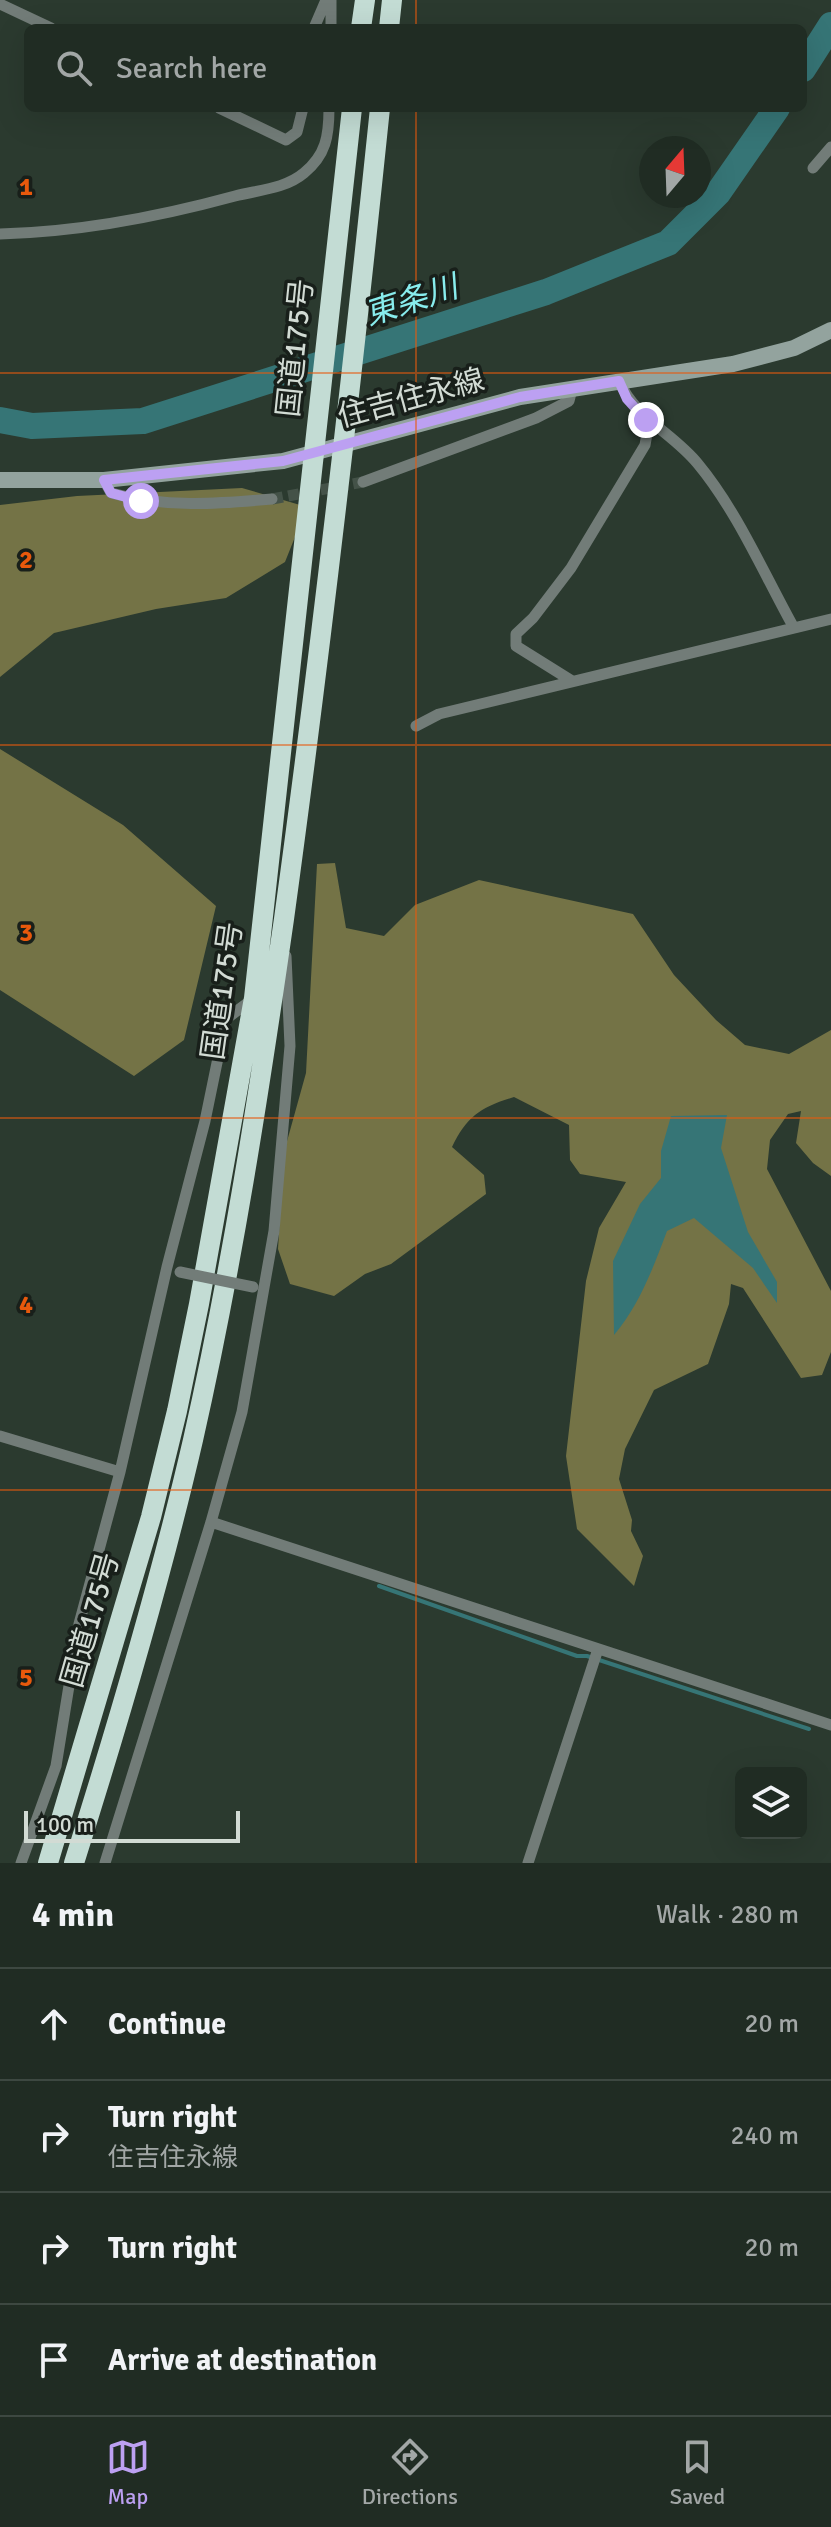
<!DOCTYPE html>
<html lang="en">
<head>
<meta charset="utf-8">
<style>
	:root { --surface:#202c23; --page:#28342b; --text:#f1f3f6; --muted:#a2a7a6; --line:#3d4841; --accent:#bca0f2 }
	body { margin:0; font-family:Signika,"Noto Sans JP",sans-serif; background:var(--page); color:var(--text) }
	.controls { position:absolute; right:24px; bottom:24px; display:grid; overflow:hidden; border-radius:12px; box-shadow:0 8px 32px #0002 }
	.controls button { width:72px; height:72px; display:grid; place-items:center; padding:0; border:0; border-bottom:2px solid var(--line); background:var(--surface); color:var(--text); font:40px sans-serif }
	.compass { position:absolute; left:639px; top:136px; width:72px; height:72px; border-radius:50%; background:var(--surface); box-shadow:0 8px 32px #0002; rotate:19deg }
	.scale { position:absolute; left:24px; bottom:20px; width:216px; box-sizing:border-box; padding-left:8px; border:4px solid #d2dbd4; border-top:0; font-size:22px; line-height:28px; white-space:nowrap; color:#d2dbd4; -webkit-text-stroke:6px #181f1a; paint-order:stroke }
	.stop { position:absolute; width:24px; height:24px; margin:-18px; border:6px solid #bca0f2; border-radius:50%; background:#fff }
	.stop.end { background:#bca0f2; border-color:#fff; box-shadow:0 2px 8px #0008 }
	.list { margin:0; padding:0; list-style:none }
	h2 { display:flex; justify-content:space-between; align-items:center; height:104px; margin:0; padding:0 32px; font-size:34px }
	h2 small { font-size:26px; font-weight:400; color:var(--muted) }
	.list li { display:grid; grid-template-columns:52px 1fr auto; gap:24px; align-items:center; box-sizing:border-box; height:112px; padding:0 32px; border-top:2px solid var(--line) }
	.list b { display:block; font-size:30px; white-space:nowrap }
	.list p { margin:0; font-size:26px; white-space:nowrap; color:var(--muted) }
	.list em { font-size:26px; font-style:normal; color:var(--muted) }
	.icon { flex:none; width:44px; height:44px; fill:none; stroke:currentColor; stroke-width:2; stroke-linecap:round; stroke-linejoin:round }
	.map { position:relative; flex:none; width:831px; height:1863px; overflow:hidden }
	.search { position:absolute; background:var(--surface); box-shadow:0 8px 32px #0002; left:24px; right:24px; top:24px; height:88px; display:flex; align-items:center; gap:20px; box-sizing:border-box; padding:0 28px; border-radius:12px; color:var(--muted); font-size:30px }
	.sheet { height:552px; background:var(--surface) }
	nav { display:flex; justify-content:space-around; align-items:center; box-sizing:border-box; height:112px; border-top:2px solid var(--line); background:var(--surface); font-size:22px; color:var(--muted) }
	nav a { display:grid; justify-items:center; gap:4px }
	nav .on { color:var(--accent) }
	.map>svg:first-child { display:block }
	.forest { fill:#747346 }
	.water { fill:#367576 }
	.lines { fill:none; stroke-linecap:round; stroke-linejoin:round }
	.stream { stroke:#367576; stroke-width:4 }
	.river { stroke:#367576; stroke-width:26 }
	.street-tunnel { stroke:#445248; stroke-width:11; stroke-dasharray:11 5.5; stroke-linecap:butt }
	.street { stroke:#727c78; stroke-width:11 }
	.secondary { stroke:#93a39e; stroke-width:16 }
	.highway { stroke:#c3dcd4; stroke-width:20 }
	.street-bridge { stroke:#727c78; stroke-width:11 }
	.route { stroke:#bca0f2; stroke-width:10 }
	.grid { fill:none; stroke:#e8590c; stroke-width:2; stroke-opacity:0.55 }
	.labels { text-anchor:middle; stroke-width:7; stroke-linejoin:round; paint-order:stroke }
	.street-label { font-size:30px; fill:#d2dbd4; stroke:#181f1a }
	.water-label { font-size:32px; font-style:italic; fill:#88eced; stroke:#181f1a }
	.grid-label { font-size:26px; text-anchor:middle; font-weight:bold; fill:#e8590c; stroke:#181f1a; stroke-width:7; stroke-linejoin:round; paint-order:stroke }
</style>
</head>
<body>
<div class="map">
<svg width="831" height="1863" viewBox="0 0 831 1863">
	<rect width="100%" height="100%" fill="#2b3a2f"/>
	<!-- forest -->
	<path class="forest" d="M242,488L307,507L285,562L226,598L156,609L54,633L0,677V505L77,496Z
		M0,749L123,825L216,906L184,1040L134,1076L0,990Z
		M335,863L346,928L384,936L415,905L479,880L633,914L674,975L716,1020L745,1045L789,1054L831,1030V1176L813,1163L796,1143L801,1111L788,1114L770,1140L767,1169L831,1291V1352L822,1375L801,1378L743,1288L731,1284L729,1304L708,1364L654,1390L625,1449L619,1479L632,1520L631,1531L643,1556L634,1586L577,1529L566,1456L586,1281L599,1228L626,1182L580,1174L570,1160L569,1125L514,1097C481,1107 467,1116 452,1147L484,1175L486,1194L391,1264L365,1274L334,1296L290,1284L278,1249L284,1152L306,1073L317,864Z"/>
	<!-- water -->
	<path class="water" d="M727,1115L721,1148L748,1232L777,1282V1303L753,1268L694,1218L667,1231C653,1268 640,1304 614,1335L613,1261L640,1204L661,1178V1151L671,1116Z"/>
	<g class="lines">
		<!-- stream -->
		<path class="stream" d="M379,1586L577,1656H587L809,1729"/>
		<!-- river -->
		<path class="river" d="M803,69L831,25
			M0,420L32,426L143,421L546,292L668,243L718,193L777,108"/>
		<!-- street-tunnel -->
		<path class="street-tunnel" d="M272,499L363,482"/>
		<!-- street -->
		<path class="street" d="M0,4L51,28
			M314,28L326,0
			M331,28V0
			M219,108L286,140L297,132L303,108
			M813,168L831,147
			M0,234C80,232 158,217 235,196C258,190 285,189 304,173C326,155 329,136 329,108
			M619,381C636,419 673,433 698,464C737,511 764,574 794,628
			M104,480L111,493C164,508 217,504 272,499
			M363,482L536,418L569,401L572,389
			M572,681L516,646V634L533,618L571,568L645,445L649,422
			M416,726L439,714L831,619
			M0,1436L120,1472
			M211,1522L831,1725
			M21,1863L56,1766L79,1624L120,1472L167,1267L205,1121L226,1019L253,999
			M105,1863L211,1522L242,1412L274,1231L290,1046L286,956
			M528,1863L598,1649"/>
		<!-- secondary -->
		<path class="secondary" d="M0,480H104L283,461L520,397L733,364L794,348L831,330"/>
		<!-- highway -->
		<path class="highway" d="M361,28L365,0
			M389,28L392,0
			M48,1863L151,1517L177,1411L199,1304L254,998L352,108
			M74,1863C118,1724 160,1583 193,1440C232,1268 259,1093 284,919C321,649 352,379 380,108"/>
		<!-- street-bridge -->
		<path class="street-bridge" d="M180,1272L253,1287"/>
	</g>
	<g class="lines">
		<!-- route -->
		<path class="route" d="M141,501L111,493L104,480L283,461L520,397L619,381L627,399L646,420"/>
	</g>
	<!-- grid -->
	<path class="grid" d="M416,0V28M416,108V1863M0,373H831M0,745H831M0,1118H831M0,1490H831"/>
	<g class="labels">
		<!-- street labels -->
		<g class="street-label">
			<text transform="translate(295 348) rotate(-84)" y="10">国道175号</text>
			<text transform="translate(411 398) rotate(-15)" y="10">住吉住永線</text>
			<text transform="translate(222 991) rotate(-82)" y="10">国道175号</text>
			<text transform="translate(90 1620) rotate(-74)" y="10">国道175号</text>
		</g>
		<!-- water labels -->
		<g class="water-label">
			<text transform="translate(411 300) rotate(-18)" y="11">東条川</text>
		</g>
	</g>
	<g class="grid-label">
		<text x="26" y="195">1</text>
		<text x="26" y="568">2</text>
		<text x="26" y="941">3</text>
		<text x="26" y="1313">4</text>
		<text x="26" y="1686">5</text>
	</g>
</svg>
<div class="controls">
<button><svg class="icon" aria-label="layers" viewBox="0 0 24 24"><path d="M12 4l9 5-9 5-9-5zM3 14l9 5 9-5"/></svg></button>
</div>
<svg class="compass" viewBox="-18 -18 36 36"><path d="M0-13l5 13h-10z" fill="#e53935"/><path d="M0 13l5-13h-10z" fill="#a2a7a6"/></svg>
<div class="scale">100 m</div>
<div class="stop" style="left:141px;top:501px"></div>
<div class="stop end" style="left:646px;top:420px"></div>
<div class="search"><svg class="icon" aria-label="search" viewBox="0 0 24 24"><circle cx="10" cy="10" r="6"/><path d="M15 15l6 6"/></svg>Search here</div>
</div>
<section class="sheet">
<h2>4 min<small>Walk · 280 m</small></h2>
<ul class="list">
<li><svg class="icon" aria-label="ahead" viewBox="0 0 24 24"><path d="M12 20V5M6 11l6-6 6 6"/></svg><div><b>Continue</b></div><em>20 m</em></li>
<li><svg class="icon" aria-label="right" viewBox="0 0 24 24"><path d="M7 20v-9h11M14 6l5 5-5 5"/></svg><div><b>Turn right</b><p>住吉住永線</p></div><em>240 m</em></li>
<li><svg class="icon" aria-label="right" viewBox="0 0 24 24"><path d="M7 20v-9h11M14 6l5 5-5 5"/></svg><div><b>Turn right</b></div><em>20 m</em></li>
<li><svg class="icon" aria-label="arrive" viewBox="0 0 24 24"><path d="M6 21V4h12l-3 4 3 4H6"/></svg><div><b>Arrive at destination</b></div></li>
</ul>
</section>
<nav>
<a class="on"><svg class="icon" aria-label="map" viewBox="0 0 24 24"><path d="M3 6l6-2 6 2 6-2v14l-6 2-6-2-6 2zM9 4v14M15 6v14"/></svg>Map</a>
<a><svg class="icon" aria-label="directions" viewBox="0 0 24 24"><path d="M12 3l9 9-9 9-9-9zM9 14v-3h6M13 9l2 2-2 2"/></svg>Directions</a>
<a><svg class="icon" aria-label="saved" viewBox="0 0 24 24"><path d="M7 4h10v16l-5-4-5 4z"/></svg>Saved</a>
</nav>
</body>
</html>
